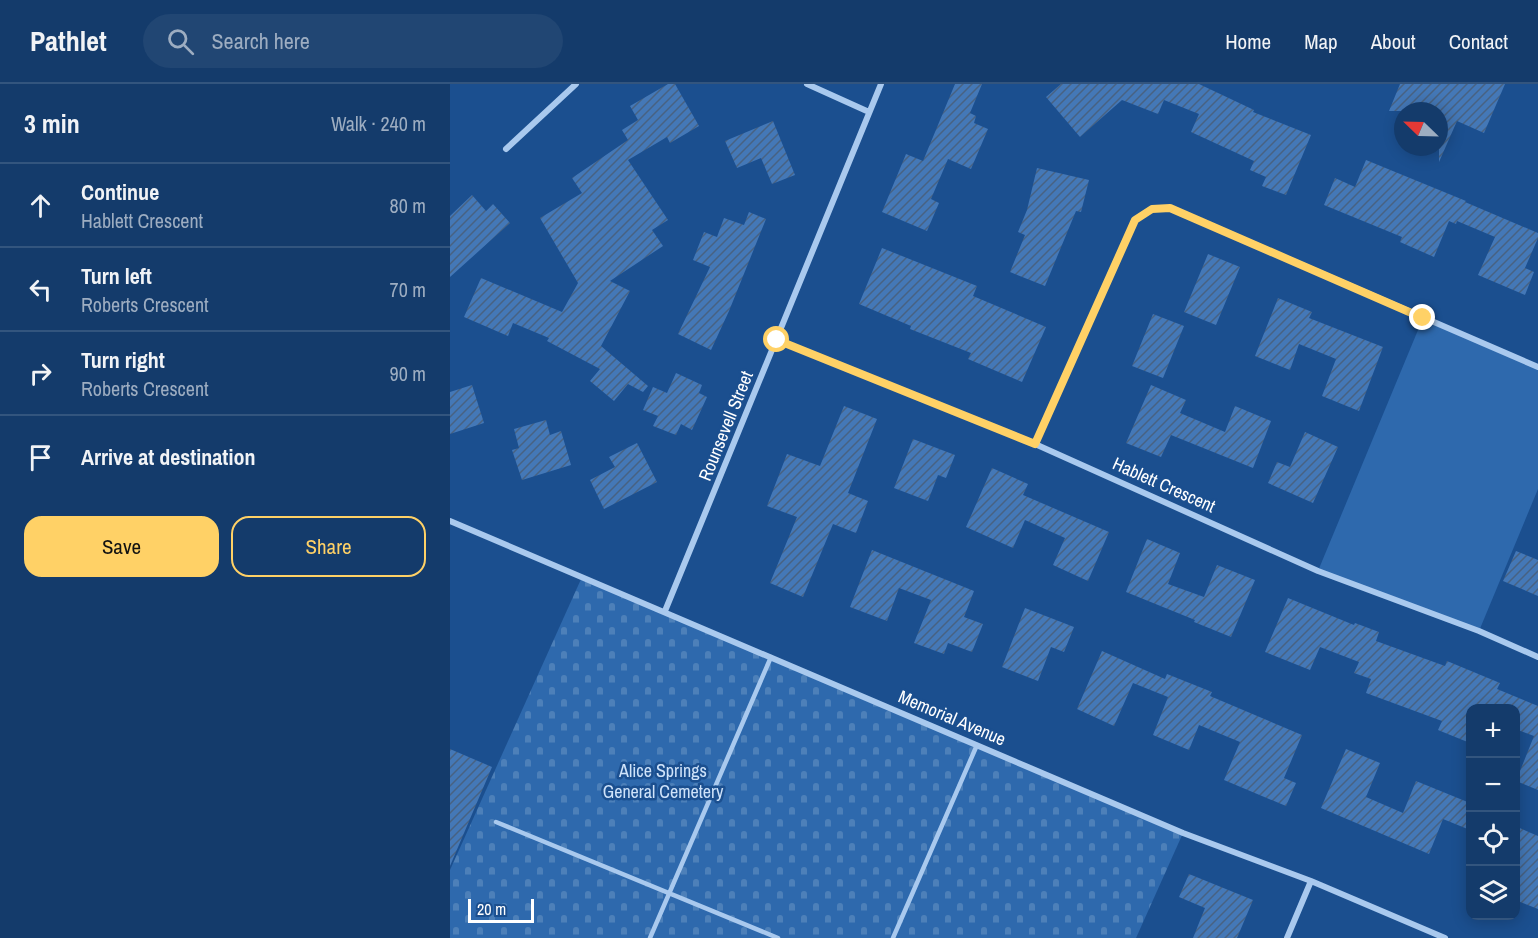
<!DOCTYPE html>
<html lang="en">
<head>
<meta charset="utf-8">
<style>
	:root { --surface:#143b6b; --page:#214673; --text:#f1f3f6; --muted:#9dadc1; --line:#33557e; --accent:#ffd166 }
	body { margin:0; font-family:"Archivo Narrow",sans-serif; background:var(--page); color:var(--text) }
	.controls { position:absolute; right:18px; bottom:18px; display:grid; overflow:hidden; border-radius:12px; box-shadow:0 3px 15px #0003 }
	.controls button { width:54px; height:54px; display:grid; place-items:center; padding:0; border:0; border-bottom:2px solid var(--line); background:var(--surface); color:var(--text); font:30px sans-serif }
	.compass { position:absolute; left:944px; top:18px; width:54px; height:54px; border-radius:50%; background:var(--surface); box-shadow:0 3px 15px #0003; rotate:293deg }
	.scale { position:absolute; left:18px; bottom:15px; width:66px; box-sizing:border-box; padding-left:6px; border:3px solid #fff; border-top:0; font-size:16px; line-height:21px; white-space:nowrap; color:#fff; -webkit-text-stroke:4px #1b4f8f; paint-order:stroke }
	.stop { position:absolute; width:18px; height:18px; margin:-14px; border:4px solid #ffd166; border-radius:50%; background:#fff }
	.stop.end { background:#ffd166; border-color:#fff; box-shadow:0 2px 6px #0008 }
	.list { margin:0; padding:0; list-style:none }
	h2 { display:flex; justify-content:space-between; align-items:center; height:78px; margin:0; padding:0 24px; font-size:26px }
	h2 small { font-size:20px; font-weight:400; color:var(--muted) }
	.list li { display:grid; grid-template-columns:39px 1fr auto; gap:18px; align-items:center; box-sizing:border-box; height:84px; padding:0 24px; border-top:2px solid var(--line) }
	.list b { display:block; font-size:22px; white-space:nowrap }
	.list p { margin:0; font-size:20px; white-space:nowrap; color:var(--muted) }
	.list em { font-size:20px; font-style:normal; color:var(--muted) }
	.actions { display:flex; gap:12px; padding:18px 24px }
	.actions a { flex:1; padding:14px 0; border:2px solid var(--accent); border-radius:18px; text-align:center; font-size:21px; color:var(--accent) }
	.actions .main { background:var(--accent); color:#111 }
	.icon { flex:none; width:33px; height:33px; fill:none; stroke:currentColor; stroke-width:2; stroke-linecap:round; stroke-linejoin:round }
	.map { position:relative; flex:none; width:1088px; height:854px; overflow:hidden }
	header { display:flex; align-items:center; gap:36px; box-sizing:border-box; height:84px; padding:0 30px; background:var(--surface); border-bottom:2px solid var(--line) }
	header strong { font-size:28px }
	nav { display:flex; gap:33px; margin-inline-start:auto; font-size:21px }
	.search { width:420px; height:54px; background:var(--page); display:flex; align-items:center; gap:15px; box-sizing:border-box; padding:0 21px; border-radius:33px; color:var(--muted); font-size:22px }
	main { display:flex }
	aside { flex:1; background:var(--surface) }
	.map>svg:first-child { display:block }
	.cemetery { fill:url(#cemetery-stones) }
	.green { fill:#2e69ad }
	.building { fill:url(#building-hatch) }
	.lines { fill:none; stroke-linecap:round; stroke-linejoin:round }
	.service { stroke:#a9c9ee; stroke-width:4.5 }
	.minor { stroke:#a9c9ee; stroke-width:6 }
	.route { stroke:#ffd166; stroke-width:8 }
	.labels { text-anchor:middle; stroke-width:5; stroke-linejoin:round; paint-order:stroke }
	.street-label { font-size:18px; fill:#fff; stroke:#1b4f8f }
	.park-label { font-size:18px; fill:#cfe3fa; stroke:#1b4f8f }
</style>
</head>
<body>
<header>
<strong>Pathlet</strong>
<div class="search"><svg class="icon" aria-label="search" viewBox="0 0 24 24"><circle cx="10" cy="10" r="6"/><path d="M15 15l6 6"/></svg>Search here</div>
<nav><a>Home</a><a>Map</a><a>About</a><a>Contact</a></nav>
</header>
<main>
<aside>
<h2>3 min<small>Walk · 240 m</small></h2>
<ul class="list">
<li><svg class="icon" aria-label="ahead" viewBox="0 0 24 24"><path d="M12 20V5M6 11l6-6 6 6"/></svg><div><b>Continue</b><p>Hablett Crescent</p></div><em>80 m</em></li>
<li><svg class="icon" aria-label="left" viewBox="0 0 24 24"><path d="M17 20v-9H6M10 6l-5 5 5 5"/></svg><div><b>Turn left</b><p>Roberts Crescent</p></div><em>70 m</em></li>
<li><svg class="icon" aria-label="right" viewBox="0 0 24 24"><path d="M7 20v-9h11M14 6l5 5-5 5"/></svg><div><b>Turn right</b><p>Roberts Crescent</p></div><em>90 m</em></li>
<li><svg class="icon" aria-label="arrive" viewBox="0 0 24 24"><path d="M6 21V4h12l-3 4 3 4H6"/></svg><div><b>Arrive at destination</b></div></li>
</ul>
<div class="actions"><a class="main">Save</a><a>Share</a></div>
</aside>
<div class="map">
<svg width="1088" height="854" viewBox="0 0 1088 854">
	<defs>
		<pattern id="cemetery-stones" width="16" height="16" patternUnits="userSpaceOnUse" patternTransform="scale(1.5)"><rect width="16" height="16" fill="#2e69ad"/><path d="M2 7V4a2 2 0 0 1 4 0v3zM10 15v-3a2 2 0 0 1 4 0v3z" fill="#4d80b9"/></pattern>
		<pattern id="building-hatch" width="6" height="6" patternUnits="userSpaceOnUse" patternTransform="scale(1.5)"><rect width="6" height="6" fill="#4478b7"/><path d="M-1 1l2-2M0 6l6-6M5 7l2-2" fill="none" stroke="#486282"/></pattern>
	</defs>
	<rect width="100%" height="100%" fill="#1b4f8f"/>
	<!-- cemetery -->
	<path class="cemetery" d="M132,493L733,749L686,854H0V786Z"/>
	<!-- green -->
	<path class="green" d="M973,234L1088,283V405L1029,547L868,487Z"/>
	<!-- building -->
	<path class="building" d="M218,0H225L249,42L220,59L217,53L178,76L218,136L202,146L213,162L160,197L180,207L151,262L198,302L193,308L178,300L164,317L140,297L150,285L97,257L99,254L63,239L58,252L14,233L31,194L112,228L128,199L90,134L132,109L122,94L178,56L172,46L188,36L180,22Z
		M505,0H532L520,29L526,32L524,39L538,45L521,85L498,75L481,115L489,119L477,147L432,128L456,70L473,77Z
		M611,0H749L804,26L803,28L861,51L836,111L812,102L816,93L800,86L804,77L741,48L749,30L714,16L708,30L672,16L630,53L596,13Z
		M950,0H1055L1034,49L1007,37L989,78V27H939Z
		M323,37L345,91L322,100L311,74L287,84L275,57Z
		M916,76L1016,117L1015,118L1088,149V154L1075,184L1084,188L1075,211L1028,191L1045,153L1007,137L1006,140L999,137L984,173L950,158L952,153L874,121L885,94L905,103Z
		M587,84L639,96L631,128L626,127L595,202L560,188L575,151L568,148L577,126Z
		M22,111L36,127L43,120L60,139L0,193V132Z
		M299,128L316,135L279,227L261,266L228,250L260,183L243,176L254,148L267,153L274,134L294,141Z
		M432,164L527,202L523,212L596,243L572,298L518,275L521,269L460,245L461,242L409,220Z
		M758,170L790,183L766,241L734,228Z
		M828,214L862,228L859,234L933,263L909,327L872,312L886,275L849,260L840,286L805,272Z
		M703,230L734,242L713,294L682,282Z
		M226,289L252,301L249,309L257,313L242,346L231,340L226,351L203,342L208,332L193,326L203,303L217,309Z
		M22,301L34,339L0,350V308Z
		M701,301L736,316L730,329L775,348L785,322L821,337L803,384L721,351L711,373L676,359Z
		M394,322L427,335L398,409L418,417L406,449L383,440L353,513L320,499L347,433L317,422L337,370L370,382Z
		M96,336L100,351L111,347L121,381L72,396L62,366L69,364L64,345Z
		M855,348L888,363L863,419L818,399L827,378L840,383Z
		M463,355L505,371L496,394L488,391L478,417L444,404Z
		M187,359L207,398L154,425L140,396L165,383L159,373Z
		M542,384L578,400L573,411L659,448L638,497L603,481L615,454L575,436L563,464L516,443Z
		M697,455L730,469L718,500L754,513L767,481L805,496L781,553L744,538L745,536L676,508Z
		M422,466L524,507L514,533L533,540L522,568L498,559L494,570L464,559L481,516L449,504L437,537L400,523Z
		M1066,467L1088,476V512L1053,497Z
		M838,514L904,541L905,539L929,548L926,557L995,582L997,577L1050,599L1047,605L1088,622V706L1066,697L1084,652L1065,645V624H1020V659L988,646L992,637L916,609L921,595L904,589L909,578L870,563L860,586L815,568Z
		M575,524L624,543L614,568L601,563L588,597L552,583Z
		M652,567L715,595L717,590L762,608L760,612L852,651L834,694L846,699L836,722L774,696L790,658L749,641L739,666L703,651L718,613L683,599L664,642L627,625Z
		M0,665L42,683L0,782Z
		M896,665L930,679L916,713L953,729L966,697L1020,719V746L993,735L979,770L871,724Z
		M1065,742L1088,752V825L1065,816Z
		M739,790L803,816L787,854H743L755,824L729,813Z"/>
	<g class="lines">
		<!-- service -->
		<path class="service" d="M46,738L328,854
			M200,854L321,573
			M443,854L527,661"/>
		<!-- minor -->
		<path class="minor" d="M357,0L419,28
			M56,65L126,0
			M327,256L585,360L868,487L1029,547L1088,573
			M585,360L685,136L702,125L720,124L1088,283
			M0,437L733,749L861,797L995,854
			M215,527L431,0
			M837,854L861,797"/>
	</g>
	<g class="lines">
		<!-- route -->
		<path class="route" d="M327,256L585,360L685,136L702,125L720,124L973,234"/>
	</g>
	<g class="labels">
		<!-- street labels -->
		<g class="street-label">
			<text transform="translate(276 342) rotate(-68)" y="6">Rounsevell Street</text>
			<text transform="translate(714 401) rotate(24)" y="6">Hablett Crescent</text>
			<text transform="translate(502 634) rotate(23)" y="6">Memorial Avenue</text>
		</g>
		<!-- park labels -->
		<g class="park-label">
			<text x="213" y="693">Alice Springs<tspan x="213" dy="21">General Cemetery</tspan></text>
		</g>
	</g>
</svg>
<div class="controls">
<button>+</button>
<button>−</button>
<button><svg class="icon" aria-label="locate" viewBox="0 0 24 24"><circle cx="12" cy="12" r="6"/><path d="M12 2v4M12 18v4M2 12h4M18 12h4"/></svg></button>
<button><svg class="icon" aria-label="layers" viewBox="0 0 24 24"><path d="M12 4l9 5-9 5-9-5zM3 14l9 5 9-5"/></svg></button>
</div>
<svg class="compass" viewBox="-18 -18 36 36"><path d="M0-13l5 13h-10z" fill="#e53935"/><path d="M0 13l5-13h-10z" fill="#9dadc1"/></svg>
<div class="scale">20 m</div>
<div class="stop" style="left:327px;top:256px"></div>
<div class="stop end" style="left:973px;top:234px"></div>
</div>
</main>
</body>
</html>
